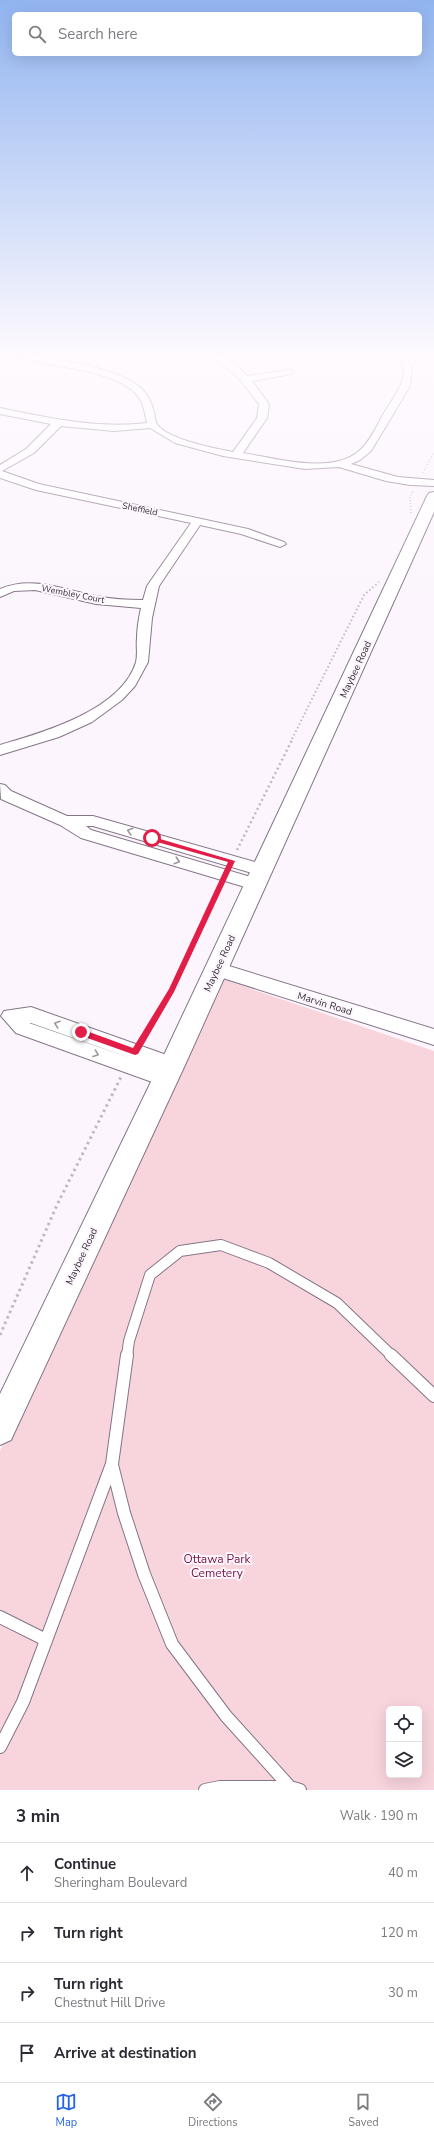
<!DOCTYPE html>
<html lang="en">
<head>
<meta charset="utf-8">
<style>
	:root { --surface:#fff; --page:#f2f2f3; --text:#2b2b33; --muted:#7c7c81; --line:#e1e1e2; --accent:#2563eb }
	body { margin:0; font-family:"Nunito Sans",sans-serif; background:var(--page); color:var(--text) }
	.controls { position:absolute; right:12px; bottom:12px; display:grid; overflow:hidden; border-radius:6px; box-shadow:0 4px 16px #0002 }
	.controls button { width:36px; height:36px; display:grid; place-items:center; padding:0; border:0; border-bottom:1px solid var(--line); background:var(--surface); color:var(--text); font:20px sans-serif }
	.stop { position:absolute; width:12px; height:12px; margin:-9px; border:3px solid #e11d48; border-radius:50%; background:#fff }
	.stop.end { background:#e11d48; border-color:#fff; box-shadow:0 1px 4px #0008 }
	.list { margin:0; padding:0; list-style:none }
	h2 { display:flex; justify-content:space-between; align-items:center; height:52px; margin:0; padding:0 16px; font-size:17px }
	h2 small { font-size:13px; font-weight:400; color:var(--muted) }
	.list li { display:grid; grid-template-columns:26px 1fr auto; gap:12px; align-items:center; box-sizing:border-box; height:60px; padding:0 16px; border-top:1px solid var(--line) }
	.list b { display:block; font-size:15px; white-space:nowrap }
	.list p { margin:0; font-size:13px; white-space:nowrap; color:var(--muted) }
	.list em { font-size:13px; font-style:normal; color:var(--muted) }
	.icon { flex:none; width:22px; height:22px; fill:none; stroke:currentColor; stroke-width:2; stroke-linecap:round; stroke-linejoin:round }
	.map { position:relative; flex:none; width:434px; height:1790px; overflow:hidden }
	.search { position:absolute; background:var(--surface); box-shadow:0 4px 16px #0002; left:12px; right:12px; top:12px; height:44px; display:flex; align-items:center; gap:10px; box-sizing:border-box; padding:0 14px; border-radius:6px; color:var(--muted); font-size:15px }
	.sheet { height:292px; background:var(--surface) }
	nav { display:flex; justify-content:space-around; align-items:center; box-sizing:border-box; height:56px; border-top:1px solid var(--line); background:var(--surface); font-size:11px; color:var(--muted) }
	nav a { display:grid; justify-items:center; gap:2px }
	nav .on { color:var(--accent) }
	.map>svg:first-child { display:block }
	.green { fill:#f8d4dd; fill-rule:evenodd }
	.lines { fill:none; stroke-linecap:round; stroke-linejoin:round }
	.lane-far1-casing { stroke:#867589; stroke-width:12 }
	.lane-casing { stroke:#867589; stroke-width:14 }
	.street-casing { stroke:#867589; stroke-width:2 }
	.secondary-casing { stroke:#867589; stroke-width:2 }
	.path-far3 { stroke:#c0b9c1; stroke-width:1.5; stroke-dasharray:1 2; stroke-linecap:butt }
	.path-far2 { stroke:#c0b9c1; stroke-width:2; stroke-dasharray:1.5 2.5; stroke-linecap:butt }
	.path-far1 { stroke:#c0b9c1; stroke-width:2.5; stroke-dasharray:2 3; stroke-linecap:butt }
	.path { stroke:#c0b9c1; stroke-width:3; stroke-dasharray:2.5 3.5; stroke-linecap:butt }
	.lane-far1 { stroke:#fff; stroke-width:10 }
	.lane { stroke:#fff; stroke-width:12 }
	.street { fill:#fff; fill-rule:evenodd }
	.secondary { fill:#fff; fill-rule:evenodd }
	.oneway { stroke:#9c989c }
	.route { fill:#e11d48 }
	.labels { text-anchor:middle; stroke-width:4; stroke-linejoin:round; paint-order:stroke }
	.far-street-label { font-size:9px; fill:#383139; stroke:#fcf5fd }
	.street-label { font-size:10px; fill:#383139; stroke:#fcf5fd }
	.near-park-label { font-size:12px; fill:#76173e; stroke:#fcf5fd }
</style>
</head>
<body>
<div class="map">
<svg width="434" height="1790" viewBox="0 0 434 1790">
	<rect width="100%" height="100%" fill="#fcf5fd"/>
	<!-- green -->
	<path class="green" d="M219,978L434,1051V1790H0V1451ZM389,1709H419V1775H389Z"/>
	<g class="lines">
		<!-- lane-far1 casing -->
		<g class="lane-far1-casing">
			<path id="lane-far1" d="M127,1356L129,1341L150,1275L180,1251L221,1245L269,1263L337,1303L392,1356"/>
		</g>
		<!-- lane casing -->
		<g class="lane-casing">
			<path id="lane" d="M391,1355L434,1396
				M112,1465L124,1513L144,1574L172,1644L226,1716L290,1787
				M0,1617L46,1640
				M0,1747L23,1702L112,1464L127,1355
				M205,1790L220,1787H290L300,1790"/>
		</g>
		<!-- street casing -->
		<g class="street-casing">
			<path id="street" d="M22,353C54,360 106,365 134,383C145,389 151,400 154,412C155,415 155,421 157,424C166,439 217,449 233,452L257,418L259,404L238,377L207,353C224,353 236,364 247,376L292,370V374L252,381L269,404L267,418L243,453C275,458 331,475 359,451C370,442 377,425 384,413C392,399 405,385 404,368L395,353H403L412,368L410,386L371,451L360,460L351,464L398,477L434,480V486L410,485L386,481L339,467L305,469L223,456L175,443L150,428L114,431L61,426L34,453L2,471L39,484L248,529L284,542L286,544L280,547L241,534L200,525L159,586L152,618L148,662L135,686L122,700L92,722L59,737L0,755V745C42,733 122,710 136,662C138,654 136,646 137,638C137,628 139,617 141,608L96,604L35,590L14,591L0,597V589C33,575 64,590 96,596C112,599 127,600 143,600L147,586L191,523L36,490L0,478V465L26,449L51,424L0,414V408C49,418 97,429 147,423C145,413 143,401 136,394C115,370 50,366 19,358V354Z
				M0,784L5,785L11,791L67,816H93L262,864L268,866L270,870L268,874L262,876L93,826H86L91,830L261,880L263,884L261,888L255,890L81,838L60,825L1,799Z
				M216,962L434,1029V1045L210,974L208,969L210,964Z
				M31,1007L178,1059L181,1065L178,1071L172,1073L175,1079L173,1085L166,1087L16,1033L1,1016L4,1011ZM29,1023H31L136,1060Z"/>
		</g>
		<!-- secondary casing -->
		<g class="secondary-casing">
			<path id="secondary" d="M434,492V512L185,1065L11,1440L0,1445V1394L163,1057L427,496L429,493Z"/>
		</g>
		<!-- path-far3 -->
		<path class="path-far3" d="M423,473L434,452
			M411,513L410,497L413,491"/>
		<!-- path-far2 -->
		<path class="path-far2" d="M292,739L364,595L379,582"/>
		<!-- path-far1 -->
		<path class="path-far1" d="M237,850L293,738
			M159,1011L171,990L221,886"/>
		<!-- path -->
		<path class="path" d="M142,1040L159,1010
			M0,1335L57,1205L121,1077"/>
		<!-- lane-far1 -->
		<use href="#lane-far1" class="lane-far1"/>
		<!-- lane -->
		<use href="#lane" class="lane"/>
		<!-- street -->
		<use href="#street" class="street"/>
		<!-- secondary -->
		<use href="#secondary" class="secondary"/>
	</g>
	<!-- one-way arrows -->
	<defs><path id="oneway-chevron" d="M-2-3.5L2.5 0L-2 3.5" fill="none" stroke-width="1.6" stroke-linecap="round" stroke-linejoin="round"/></defs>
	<g class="oneway">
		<use href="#oneway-chevron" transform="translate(130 831) rotate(-164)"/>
		<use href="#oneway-chevron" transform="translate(177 861) rotate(17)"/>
		<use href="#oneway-chevron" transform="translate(57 1024) rotate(-161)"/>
		<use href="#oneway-chevron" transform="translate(96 1054) rotate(20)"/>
	</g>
	<!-- sky -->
	<linearGradient id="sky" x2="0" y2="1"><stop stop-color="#91b4f0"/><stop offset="0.59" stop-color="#fefafe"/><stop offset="1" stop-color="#fefafe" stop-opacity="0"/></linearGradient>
	<rect width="434" height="603" fill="url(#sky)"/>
	<!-- route -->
	<path class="route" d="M150,836L235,861L174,992L138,1054L135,1055L79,1035L78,1032L81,1029L133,1048L169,989L228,862L150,840Z"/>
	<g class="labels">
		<!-- far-street labels -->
		<g class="far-street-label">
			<text transform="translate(140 509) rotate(12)" y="3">Sheffield</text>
			<text transform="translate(73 594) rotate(11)" y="3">Wembley Court</text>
		</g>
		<!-- street labels -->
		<g class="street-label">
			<text transform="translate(355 669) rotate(-65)" y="4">Maybee Road</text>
			<text transform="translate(219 963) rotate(-65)" y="4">Maybee Road</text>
			<text transform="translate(325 1003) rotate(17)" y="4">Marvin Road</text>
			<text transform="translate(81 1256) rotate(-65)" y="4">Maybee Road</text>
		</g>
		<!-- near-park labels -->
		<g class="near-park-label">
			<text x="217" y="1563">Ottawa Park<tspan x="217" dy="14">Cemetery</tspan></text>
		</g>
	</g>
</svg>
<div class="controls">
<button><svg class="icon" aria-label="locate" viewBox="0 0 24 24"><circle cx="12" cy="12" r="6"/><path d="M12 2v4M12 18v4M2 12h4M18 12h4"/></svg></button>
<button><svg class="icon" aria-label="layers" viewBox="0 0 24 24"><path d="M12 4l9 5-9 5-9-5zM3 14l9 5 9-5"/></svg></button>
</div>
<div class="stop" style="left:152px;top:838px"></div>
<div class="stop end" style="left:81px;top:1032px"></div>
<div class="search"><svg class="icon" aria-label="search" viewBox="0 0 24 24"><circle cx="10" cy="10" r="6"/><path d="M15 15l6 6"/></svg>Search here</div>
</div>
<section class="sheet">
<h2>3 min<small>Walk · 190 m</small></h2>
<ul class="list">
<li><svg class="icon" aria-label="ahead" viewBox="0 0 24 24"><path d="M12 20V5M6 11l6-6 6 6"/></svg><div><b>Continue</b><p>Sheringham Boulevard</p></div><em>40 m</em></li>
<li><svg class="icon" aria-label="right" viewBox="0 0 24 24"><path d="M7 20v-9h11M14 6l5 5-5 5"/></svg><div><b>Turn right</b></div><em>120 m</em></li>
<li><svg class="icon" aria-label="right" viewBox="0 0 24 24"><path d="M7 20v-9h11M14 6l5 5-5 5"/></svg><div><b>Turn right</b><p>Chestnut Hill Drive</p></div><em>30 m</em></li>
<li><svg class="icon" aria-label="arrive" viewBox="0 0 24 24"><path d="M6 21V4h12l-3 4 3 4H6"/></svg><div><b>Arrive at destination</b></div></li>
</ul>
</section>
<nav>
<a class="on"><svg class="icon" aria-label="map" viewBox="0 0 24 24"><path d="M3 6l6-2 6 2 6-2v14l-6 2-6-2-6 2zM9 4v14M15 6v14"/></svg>Map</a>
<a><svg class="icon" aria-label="directions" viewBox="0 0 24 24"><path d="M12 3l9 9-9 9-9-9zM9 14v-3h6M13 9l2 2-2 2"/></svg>Directions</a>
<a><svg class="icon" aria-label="saved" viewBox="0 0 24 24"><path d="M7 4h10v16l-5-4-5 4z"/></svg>Saved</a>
</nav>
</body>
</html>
